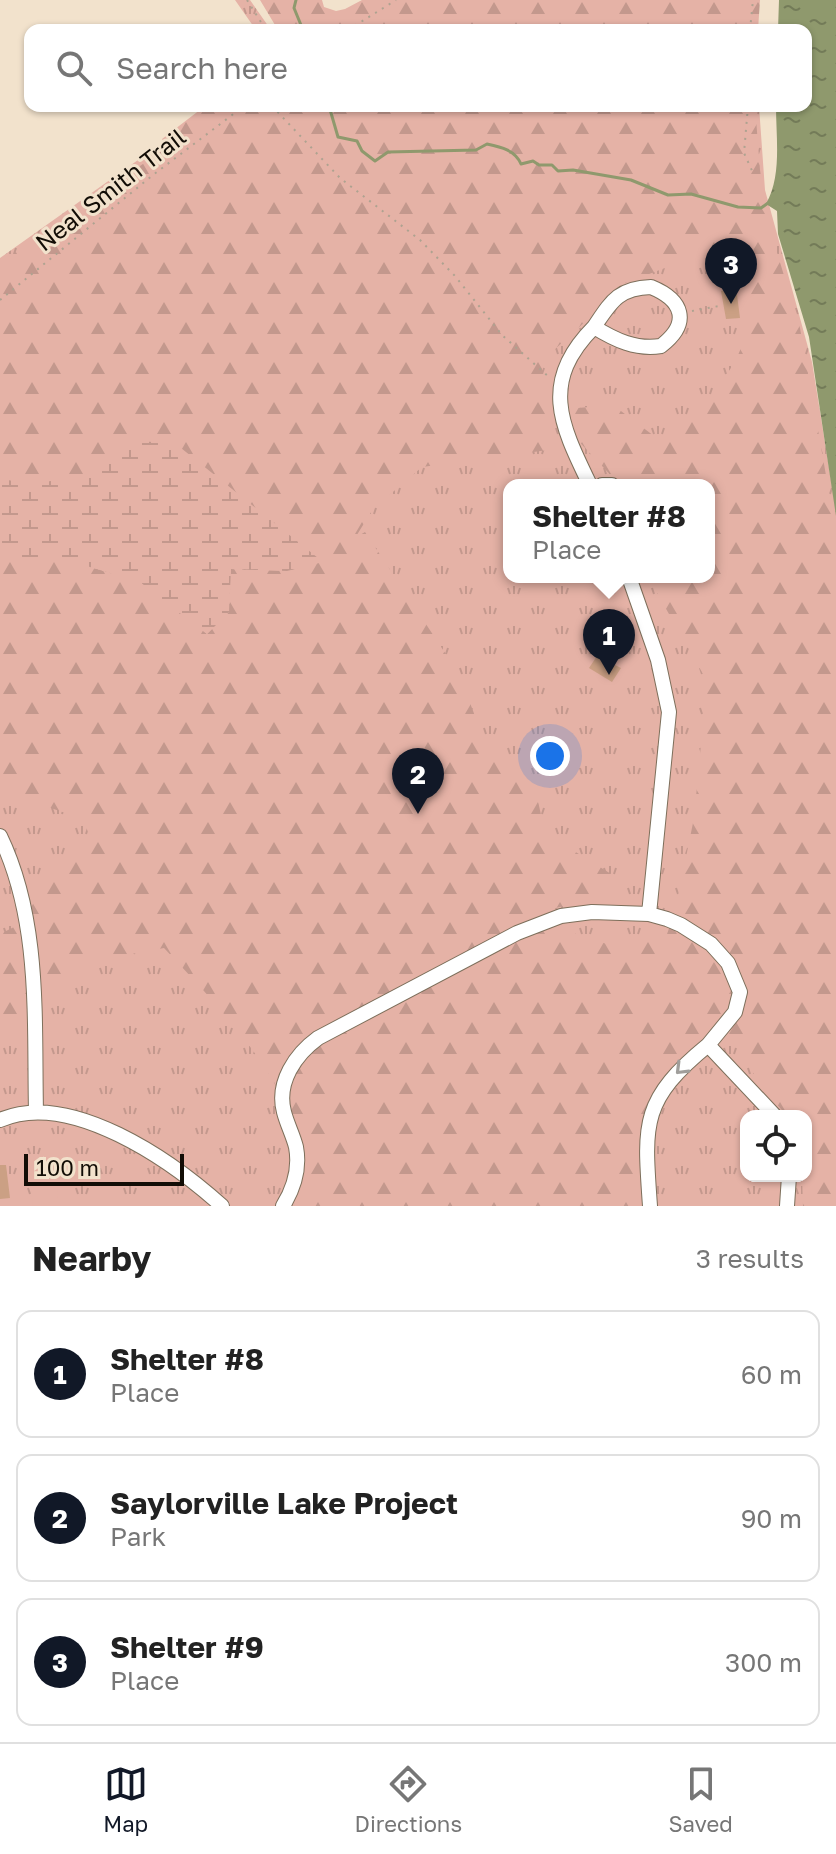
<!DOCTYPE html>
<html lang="en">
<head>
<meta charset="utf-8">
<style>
	:root { --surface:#fff; --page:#f6f6f6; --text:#222; --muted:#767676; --line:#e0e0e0; --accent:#111827 }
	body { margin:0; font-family:"Golos Text",sans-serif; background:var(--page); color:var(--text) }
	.controls { position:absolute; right:24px; bottom:24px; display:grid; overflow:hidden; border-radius:16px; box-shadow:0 2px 6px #0004 }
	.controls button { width:72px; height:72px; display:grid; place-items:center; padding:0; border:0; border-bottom:2px solid var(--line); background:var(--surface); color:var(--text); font:40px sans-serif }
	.scale { position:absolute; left:24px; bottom:20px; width:160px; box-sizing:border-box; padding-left:8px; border:4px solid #120d06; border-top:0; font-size:22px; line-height:28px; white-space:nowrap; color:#120d06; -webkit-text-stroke:6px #f2e2cc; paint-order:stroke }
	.you { position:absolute; left:550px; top:756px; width:28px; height:28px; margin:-20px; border:6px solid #fff; border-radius:50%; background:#1a73e8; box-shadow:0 0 0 12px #1a73e833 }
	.badge { display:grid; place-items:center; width:52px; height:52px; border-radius:50%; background:var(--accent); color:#fff; font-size:26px; font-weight:700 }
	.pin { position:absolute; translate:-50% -66px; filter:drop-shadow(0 2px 4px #0008) }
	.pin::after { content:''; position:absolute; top:42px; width:28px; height:24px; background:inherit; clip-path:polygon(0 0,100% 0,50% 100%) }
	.popup { position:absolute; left:503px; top:479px; width:212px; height:104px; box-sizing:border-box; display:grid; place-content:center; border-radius:16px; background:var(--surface); filter:drop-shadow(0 2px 6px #0005); font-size:26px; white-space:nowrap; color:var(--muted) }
	.popup b { font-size:30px; color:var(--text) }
	.popup::after { content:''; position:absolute; left:50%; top:100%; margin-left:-16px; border:16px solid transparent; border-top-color:var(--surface) }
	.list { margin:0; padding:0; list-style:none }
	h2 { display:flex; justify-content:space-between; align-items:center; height:104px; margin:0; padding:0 32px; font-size:34px }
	h2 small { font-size:26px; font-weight:400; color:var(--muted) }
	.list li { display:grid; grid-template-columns:52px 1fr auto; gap:24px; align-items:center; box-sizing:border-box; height:128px; margin:0 16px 16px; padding:0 16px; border:2px solid var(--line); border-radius:16px }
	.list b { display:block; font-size:30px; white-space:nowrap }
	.list p { margin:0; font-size:26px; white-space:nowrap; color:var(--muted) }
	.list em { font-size:26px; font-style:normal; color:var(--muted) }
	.icon { flex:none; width:44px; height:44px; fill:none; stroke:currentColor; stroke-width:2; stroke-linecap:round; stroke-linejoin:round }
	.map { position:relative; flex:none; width:836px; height:1206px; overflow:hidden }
	.search { position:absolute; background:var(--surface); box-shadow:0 2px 6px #0004; left:24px; right:24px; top:24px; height:88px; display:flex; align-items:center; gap:20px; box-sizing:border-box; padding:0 28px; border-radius:16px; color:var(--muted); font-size:30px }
	.sheet { height:536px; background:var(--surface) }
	nav { display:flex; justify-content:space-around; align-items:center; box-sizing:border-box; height:112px; border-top:2px solid var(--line); background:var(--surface); font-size:22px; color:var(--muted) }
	nav a { display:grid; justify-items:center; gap:4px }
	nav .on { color:var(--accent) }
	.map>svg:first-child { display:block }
	.grass { fill:url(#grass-tufts); fill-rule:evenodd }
	.forest { fill:url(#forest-firs); fill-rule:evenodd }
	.wetland { fill:url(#wetland-marsh) }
	.garden { fill:#e5b2a6 }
	.water { fill:url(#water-ripples) }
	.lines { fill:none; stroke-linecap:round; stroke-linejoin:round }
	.stream { stroke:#8f996d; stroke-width:3 }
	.building { fill:#cba084 }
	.minor-casing { stroke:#7d6f5b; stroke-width:16 }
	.path { stroke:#aea290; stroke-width:2; stroke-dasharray:2 6; stroke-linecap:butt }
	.minor { stroke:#fff; stroke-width:14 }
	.oneway { stroke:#a09e9b }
	.labels { text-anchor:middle; stroke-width:6; stroke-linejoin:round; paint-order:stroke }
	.street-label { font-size:24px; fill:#120d06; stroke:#f2e2cc }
</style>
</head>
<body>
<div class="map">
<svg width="836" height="1206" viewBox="0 0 836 1206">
	<defs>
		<pattern id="grass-tufts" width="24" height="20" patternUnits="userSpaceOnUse" patternTransform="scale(2)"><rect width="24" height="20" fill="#e5b2a6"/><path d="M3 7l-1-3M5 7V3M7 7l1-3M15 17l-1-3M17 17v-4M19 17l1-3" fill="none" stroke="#c3988d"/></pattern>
		<pattern id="forest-firs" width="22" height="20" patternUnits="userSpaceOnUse" patternTransform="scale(2)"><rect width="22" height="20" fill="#e5b2a6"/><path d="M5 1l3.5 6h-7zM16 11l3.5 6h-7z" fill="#c3988d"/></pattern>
		<pattern id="wetland-marsh" width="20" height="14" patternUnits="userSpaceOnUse" patternTransform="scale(2)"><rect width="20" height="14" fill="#e5b2a6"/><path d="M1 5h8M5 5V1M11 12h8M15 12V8" fill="none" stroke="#c3988d"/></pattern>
		<pattern id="water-ripples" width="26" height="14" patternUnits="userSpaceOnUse" patternTransform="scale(2)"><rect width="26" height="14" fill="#8f996d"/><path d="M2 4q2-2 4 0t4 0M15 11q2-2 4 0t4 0" fill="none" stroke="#737b58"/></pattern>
	</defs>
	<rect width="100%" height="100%" fill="#f2e2cc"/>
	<!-- grass -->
	<path class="grass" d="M235,0H250L271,30H256Z
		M214,106H759L765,190L812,362L836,511V1206H0V258ZM509,485H709V577H509ZM746,1116H806V1176H746Z"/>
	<!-- forest -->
	<path class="forest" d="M260,0H322L324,7L336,11L345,9L362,0H760L758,30H278Z
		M205,106H755L760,170L768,223L800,328L836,532V1206H803L802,1176H806V1116H787L763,1088L731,1039L708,1033L669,1070L643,1120L642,1206H309C306,1176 301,1143 290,1115C266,1055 208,995 164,948L93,961L0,1028V934L20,924L44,887L93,845L83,819L39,804L0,776V557L60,558L140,582L207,634L229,612L231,569L287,571L322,561L129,440L90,474L29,485L0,478V263L166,148L162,139ZM703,256L736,281L748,331L736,360L700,416L658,439L613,405L566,409L569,431L620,485H709V577H648L707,681L694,818L675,911L666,937L613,946L561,929L551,909L600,898L616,877L545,833L532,774L486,745L459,674L365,532L355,538L373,509L422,467L548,450L542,361L588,319L618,286L670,266Z"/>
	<!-- wetland -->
	<path class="wetland" d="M129,440L176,444L323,562L287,571L231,569L229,612L207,634L140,582L60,558L0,557V478L29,485L89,474Z"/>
	<!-- garden -->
	<path class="garden" d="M56,1157L58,1201L33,1206L28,1162Z"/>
	<!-- water -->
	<path class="water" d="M779,0H836V516L809,337L778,234L777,211L766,204C782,176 776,139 776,106H806V30H778Z"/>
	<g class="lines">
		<!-- stream -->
		<path class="stream" d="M296,0L294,8L303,30
			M329,106L338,137L357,141L362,151L375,161L388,152L476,150L487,144C501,147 515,150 521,164L533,161L539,165H552L558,171L573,170L631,180L668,195L691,194L738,207L761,208L768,203"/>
	</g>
	<!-- building -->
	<path class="building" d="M736,287L740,318L726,319L721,291Z
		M597,656L621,668L612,682L589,668Z
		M0,1165H6L10,1198L0,1199Z"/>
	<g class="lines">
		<!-- minor casing -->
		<g class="minor-casing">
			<path id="minor" d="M651,287C683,300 691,323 661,346C636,350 615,340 594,327C611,302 618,288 651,287Z
				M590,485C561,425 539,382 594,327
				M602,485H612
				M629,577L658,660L669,712L649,914
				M0,836C41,921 34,1020 36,1112
				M0,1120C70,1089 172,1161 222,1206
				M283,1206C294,1188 300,1168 296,1147C293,1135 287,1124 284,1112C276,1082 296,1054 318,1038L517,933L561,916L592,912L649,914L667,919L681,925L711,944L728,963L740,992L735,1012L708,1045
				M650,1206C644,1123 641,1100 708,1045L775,1116
				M787,1206L789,1176"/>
		</g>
		<!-- path -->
		<path class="path" d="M247,0L266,30
			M348,30L396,0
			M750,30L753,0
			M272,106L340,178L420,240L455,276L502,335L550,378
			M748,106L744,153L754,175
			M0,300L153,175L244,106
			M692,311L719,306
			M611,658L622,639L631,636"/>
		<!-- minor -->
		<use href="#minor" class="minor"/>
	</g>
	<!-- one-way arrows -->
	<defs><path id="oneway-chevron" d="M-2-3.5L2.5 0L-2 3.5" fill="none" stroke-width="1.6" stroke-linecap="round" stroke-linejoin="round" transform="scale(2)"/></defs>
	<use class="oneway" href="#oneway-chevron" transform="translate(681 1069) rotate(135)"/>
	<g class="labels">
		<!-- street labels -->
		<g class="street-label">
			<text transform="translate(111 190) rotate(-38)" y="8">Neal Smith Trail</text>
		</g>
	</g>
</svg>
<div class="controls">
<button><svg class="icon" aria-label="locate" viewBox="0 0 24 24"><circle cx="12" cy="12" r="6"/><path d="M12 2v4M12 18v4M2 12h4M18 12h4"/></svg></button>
</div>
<div class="scale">100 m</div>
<div class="you"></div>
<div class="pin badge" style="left:609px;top:675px">1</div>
<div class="popup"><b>Shelter #8</b>Place</div>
<div class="pin badge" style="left:418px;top:814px">2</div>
<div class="pin badge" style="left:731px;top:304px">3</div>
<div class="search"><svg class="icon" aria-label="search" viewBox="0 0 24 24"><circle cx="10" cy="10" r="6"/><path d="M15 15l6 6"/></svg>Search here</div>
</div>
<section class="sheet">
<h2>Nearby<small>3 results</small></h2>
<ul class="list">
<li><span class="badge">1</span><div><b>Shelter #8</b><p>Place</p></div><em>60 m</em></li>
<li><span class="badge">2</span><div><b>Saylorville Lake Project</b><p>Park</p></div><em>90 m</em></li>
<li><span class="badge">3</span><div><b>Shelter #9</b><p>Place</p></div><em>300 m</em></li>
</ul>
</section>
<nav>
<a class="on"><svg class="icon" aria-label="map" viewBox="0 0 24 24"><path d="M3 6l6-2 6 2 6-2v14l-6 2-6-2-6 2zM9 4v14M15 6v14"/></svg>Map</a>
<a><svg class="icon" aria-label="directions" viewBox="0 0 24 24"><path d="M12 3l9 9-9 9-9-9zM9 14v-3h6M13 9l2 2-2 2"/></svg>Directions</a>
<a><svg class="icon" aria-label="saved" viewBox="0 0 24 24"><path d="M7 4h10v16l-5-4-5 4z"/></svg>Saved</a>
</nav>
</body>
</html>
